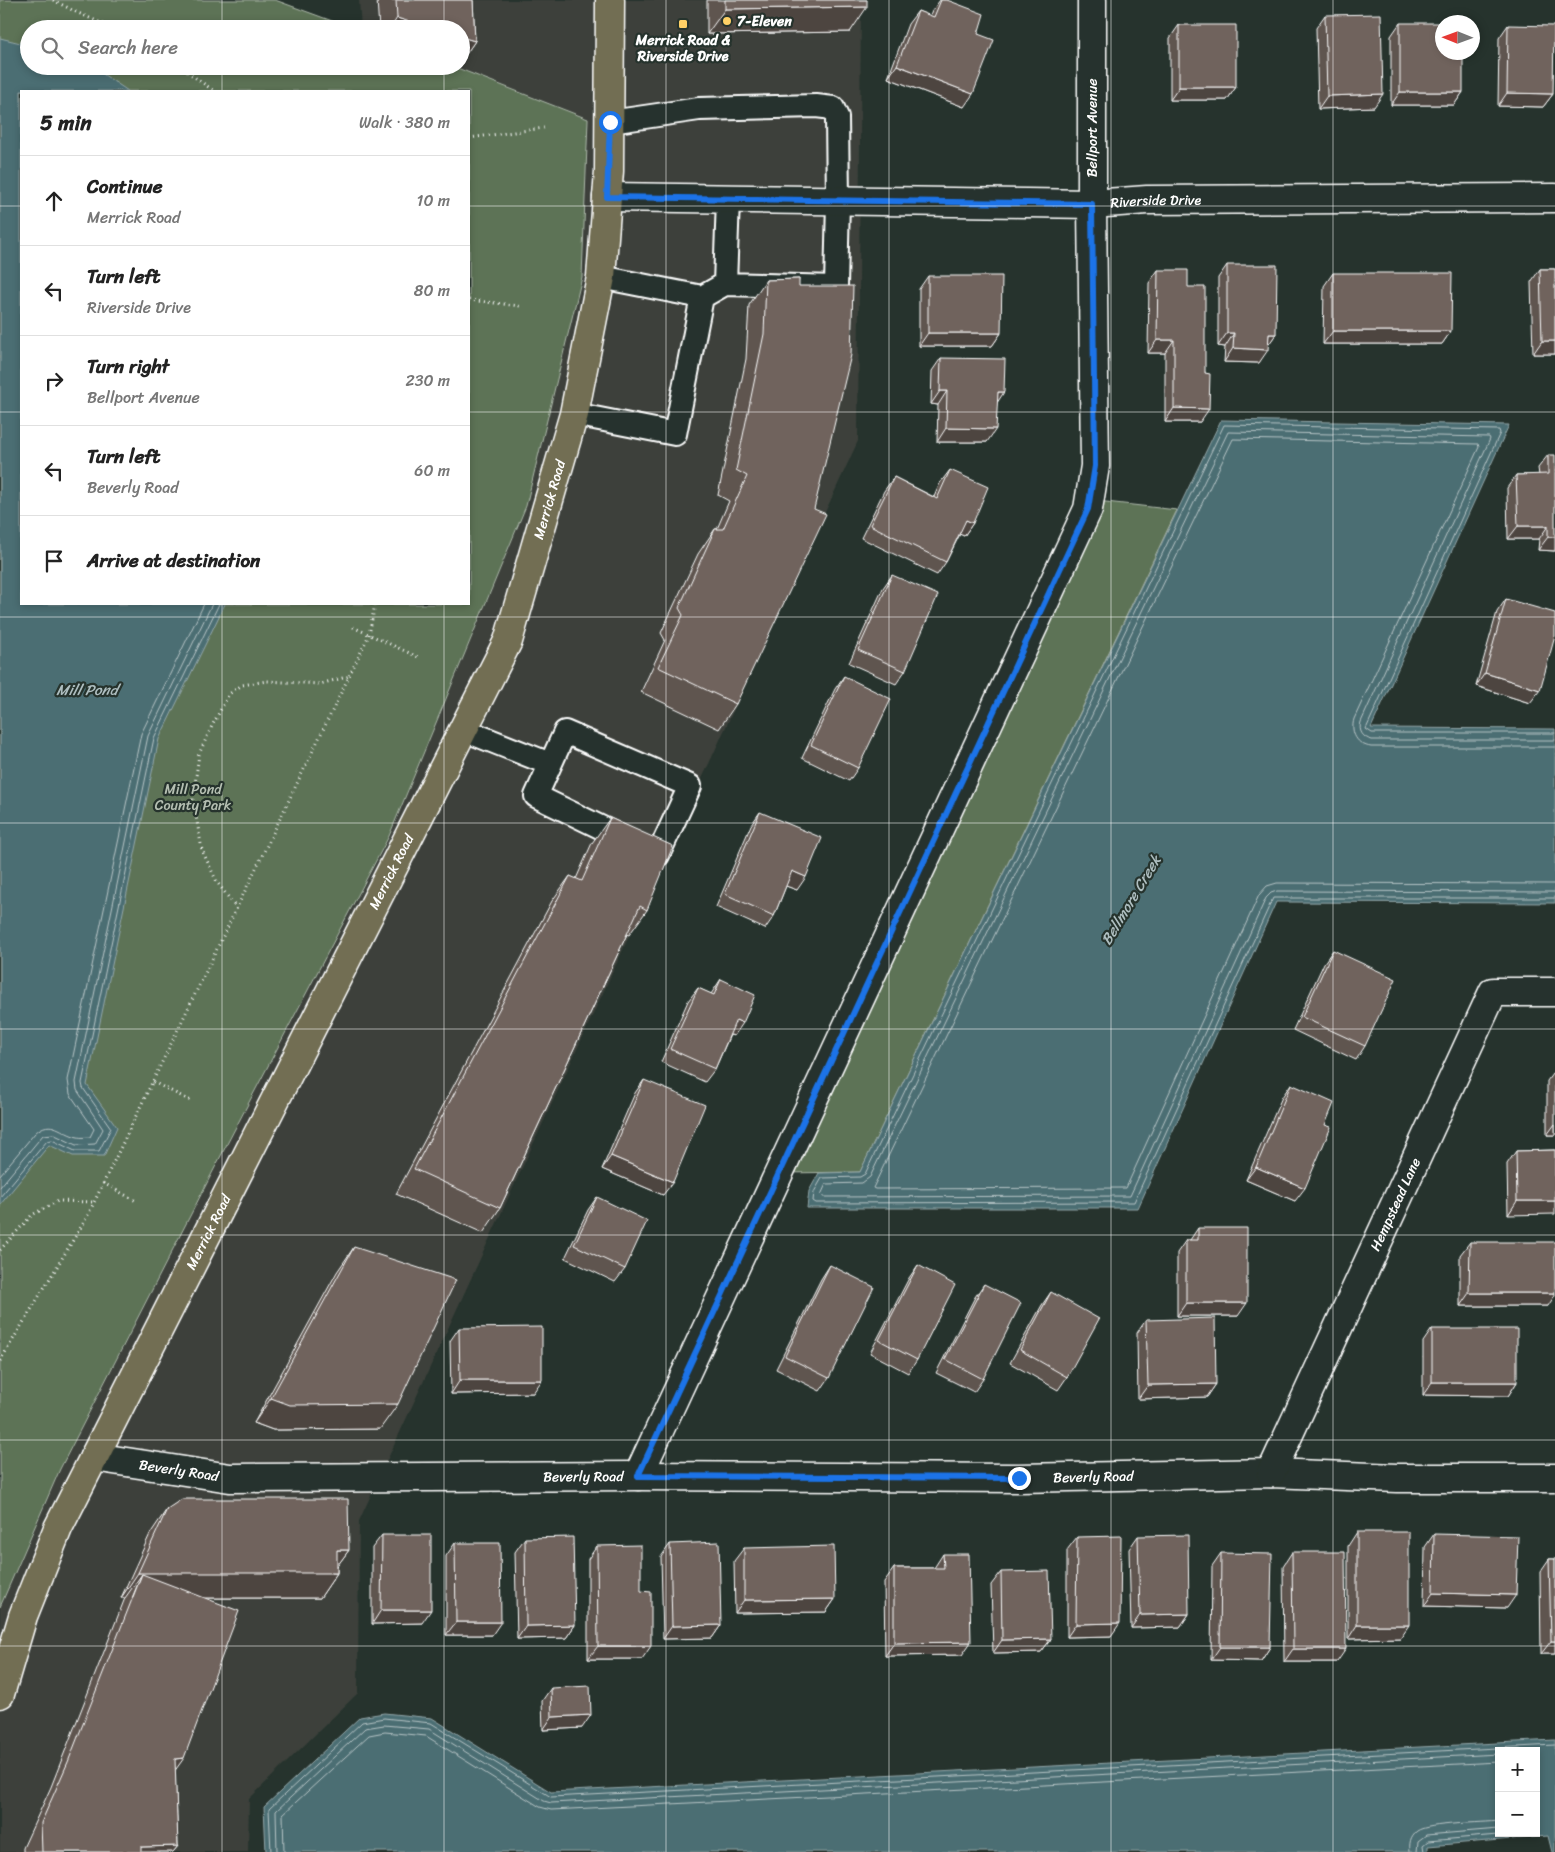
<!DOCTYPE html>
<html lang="en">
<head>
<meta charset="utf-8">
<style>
	:root { --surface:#fff; --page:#f2f2f2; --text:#222; --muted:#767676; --line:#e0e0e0 }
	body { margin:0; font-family:Sriracha,sans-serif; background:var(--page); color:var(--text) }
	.controls { position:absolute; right:15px; bottom:15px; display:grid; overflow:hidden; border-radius:0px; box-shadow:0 2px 8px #0003 }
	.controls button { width:45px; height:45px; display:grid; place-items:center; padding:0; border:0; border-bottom:1px solid var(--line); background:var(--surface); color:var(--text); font:25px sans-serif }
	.compass { position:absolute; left:1435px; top:15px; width:45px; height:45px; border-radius:50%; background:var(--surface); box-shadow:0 2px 8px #0003; rotate:271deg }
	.stop { position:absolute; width:15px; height:15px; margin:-11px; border:4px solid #1a73e8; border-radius:50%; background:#fff }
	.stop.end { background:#1a73e8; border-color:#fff; box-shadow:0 1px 5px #0008 }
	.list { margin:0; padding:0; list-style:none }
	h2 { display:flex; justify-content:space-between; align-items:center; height:65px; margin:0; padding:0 20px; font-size:21px }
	h2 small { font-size:16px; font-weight:400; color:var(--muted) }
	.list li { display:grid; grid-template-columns:32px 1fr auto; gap:15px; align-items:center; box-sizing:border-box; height:90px; padding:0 20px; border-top:1px solid var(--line) }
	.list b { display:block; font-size:19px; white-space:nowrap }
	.list p { margin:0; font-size:16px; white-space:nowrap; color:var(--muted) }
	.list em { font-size:16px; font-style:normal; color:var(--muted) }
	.icon { flex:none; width:28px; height:28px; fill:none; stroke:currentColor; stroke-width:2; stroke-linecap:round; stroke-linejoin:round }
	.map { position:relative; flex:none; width:1555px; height:1852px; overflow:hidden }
	.search { position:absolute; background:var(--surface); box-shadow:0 2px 8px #0003; left:20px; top:20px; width:450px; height:55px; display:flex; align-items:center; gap:12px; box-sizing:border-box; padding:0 18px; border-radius:28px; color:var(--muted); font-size:19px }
	.panel { position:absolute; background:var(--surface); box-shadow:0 2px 8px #0003; left:20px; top:90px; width:450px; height:515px; border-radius:0px }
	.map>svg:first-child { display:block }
	.built { fill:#3c413b }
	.green { fill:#5d7357; stroke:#aeb9ab; fill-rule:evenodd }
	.water { fill:#4c6e73; stroke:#94a8ab; fill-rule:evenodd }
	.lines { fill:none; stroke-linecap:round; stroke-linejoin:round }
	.shore { stroke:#b7c5c7; stroke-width:1 }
	.lane-casing { stroke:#fff; stroke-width:26 }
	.street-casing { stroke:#fff; stroke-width:31 }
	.primary-casing { stroke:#fff; stroke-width:31 }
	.path { stroke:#fff; stroke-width:3; stroke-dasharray:1 4; stroke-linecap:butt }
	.lane { stroke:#26332d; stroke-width:22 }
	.street { stroke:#26332d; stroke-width:28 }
	.primary { stroke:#726e52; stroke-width:28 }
	.wall { fill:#5f5550; stroke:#fff }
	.shaded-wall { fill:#4e4541; stroke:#fff }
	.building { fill:#6f635d; stroke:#fff }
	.route { stroke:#1a73e8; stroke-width:6 }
	.grid { fill:none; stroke:#fff; stroke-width:1; stroke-opacity:0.55 }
	.poi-dot { fill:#ffd166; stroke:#26332d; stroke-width:2 }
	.labels { text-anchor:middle; stroke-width:4.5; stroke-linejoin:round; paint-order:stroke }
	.poi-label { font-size:14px; font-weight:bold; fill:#fff; stroke:#26332d; text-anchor:start }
	.street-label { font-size:14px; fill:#fff; stroke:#26332d }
	.park-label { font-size:14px; fill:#b6c0b3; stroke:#26332d }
	.water-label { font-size:15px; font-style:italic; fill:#aebec0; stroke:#26332d }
</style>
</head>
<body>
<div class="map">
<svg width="1555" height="1852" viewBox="0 0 1555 1852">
	<rect width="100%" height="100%" fill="#26332d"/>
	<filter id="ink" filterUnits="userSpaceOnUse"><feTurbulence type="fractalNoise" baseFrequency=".02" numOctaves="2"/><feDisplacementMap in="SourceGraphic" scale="10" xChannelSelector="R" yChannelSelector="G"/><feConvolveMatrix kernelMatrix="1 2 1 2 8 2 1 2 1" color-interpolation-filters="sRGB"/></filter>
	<g filter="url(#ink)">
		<!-- built -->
		<path class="built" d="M359,0H861L858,441L359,1521L358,1693L249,1799L248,1852H0V1607L60,1469L227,1144L389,836L526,506L588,119L452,66H461V29H361Z"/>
		<!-- green -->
		<path class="green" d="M0,0H275L354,29H29V66H452L588,119L582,277L526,506L389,836L227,1144L60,1469L0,1607ZM21,91H469V604H21Z
			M1097,501L1177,510L860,1172L785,1173Z"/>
		<!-- water -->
		<path class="water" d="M0,38L29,45V66H91L128,91H21V604H225L159,739L87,1085L117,1127L104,1156H73L49,1145L0,1205Z
			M1221,420L1509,425L1371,728L1555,729V903L1276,902L1138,1208H807L809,1191L819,1173L860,1172Z
			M384,1713L432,1718L551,1792L1555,1740V1852H1552L1548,1836L1428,1846V1852H266L264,1807L360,1717ZM1499,1751H1536V1833H1499Z"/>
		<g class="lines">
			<!-- shore -->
			<path class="shore" d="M1555,733H1372L1366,729L1500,433L1499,430L1224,425L865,1174L860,1177L822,1178L814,1192L813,1201L816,1203L1134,1202L1273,898H1555
				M1555,740H1372C1363,738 1358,731 1361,722L1490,439L1489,437L1228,432L870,1177L862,1183L826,1184L821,1195L823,1197L1130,1196L1266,898L1271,893L1277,891L1555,892
				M1555,747H1371C1357,745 1350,733 1354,719L1479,447L1478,444L1233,439L873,1188L875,1189L1126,1188L1259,895L1267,886L1277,883L1555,884
				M0,1175L35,1133C52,1117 61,1134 78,1137C81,1138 87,1137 90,1137L94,1129L70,1094L68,1080L141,734L204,604
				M0,1187L43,1135L53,1134L76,1145L95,1144L103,1129L77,1090L76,1082L148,736L212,604
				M0,1197L47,1141L52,1140L75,1151H99L111,1128L83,1088L82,1083L154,738L219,604
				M271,1852L269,1809L362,1722L384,1718L431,1723L551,1797L1555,1745
				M277,1852L276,1811L365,1728L384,1725L429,1729L544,1801L551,1803L1499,1754
				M284,1852L283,1814L369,1735L385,1732L426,1736L540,1807L551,1810L1499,1762
				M1410,1852C1409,1844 1410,1836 1417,1831C1428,1823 1483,1823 1499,1821
				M1417,1852L1418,1841L1426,1835L1499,1829
				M1424,1852L1423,1845L1428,1841L1521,1833"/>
			<!-- lane casing -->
			<g class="lane-casing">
				<path id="lane" d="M610,122L699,109L816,106L833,108L837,117L838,201L836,287L725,284L702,297
					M725,284L728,199
					M574,414L675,434L702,297L601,277
					M464,730L550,764
					M565,732L690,786L658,855L536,796Z"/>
			</g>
			<!-- street casing -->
			<g class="street-casing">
				<g id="street">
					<path id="s1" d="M607,197L1092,204L1147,200L1555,198"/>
					<path id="s2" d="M94,1457L230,1478L638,1476L1019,1478L1271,1473L1397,1478H1555"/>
					<path id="s3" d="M1271,1473L1493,992H1555"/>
					<path d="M638,1476L1088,509L1095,466L1092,204V0"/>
				</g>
			</g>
			<!-- primary casing -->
			<g class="primary-casing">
				<g id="primary">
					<path id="s4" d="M0,1694L23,1616L58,1528L508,641L574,414L601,277L609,171L610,0"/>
				</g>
			</g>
			<!-- path -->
			<path class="path" d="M53,0L76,12L115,29
				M179,66L214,91
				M469,138L544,128
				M469,300L520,306
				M353,627L418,657
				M237,909L217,882L202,850L193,799L199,754L212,726L229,694L242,685L267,681L320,684L350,676
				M153,1082L193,1102
				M103,1183L138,1202
				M0,1250L32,1215L58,1201L94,1202
				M0,1361L87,1217L369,635L375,604"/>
			<!-- lane -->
			<use href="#lane" class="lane"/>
			<!-- street -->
			<use href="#street" class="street"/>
			<!-- primary -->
			<use href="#primary" class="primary"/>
		</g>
		<!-- wall -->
		<path class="wall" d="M377,0H473L475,41L461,61V29H379Z
			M707,0H867L850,32L707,34Z
			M940,0H947L978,34L964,107L888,78L908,24L918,11L930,16L932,11Z
			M1325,15L1374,107L1318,109L1316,28Z
			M1400,23L1463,92L1454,105H1391V36Z
			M1179,25L1236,87L1227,100H1170V38Z
			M1508,25L1553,94L1543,107L1498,106L1499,38Z
			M1227,265L1276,334L1268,345L1259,363L1224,362L1225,347L1218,346V278Z
			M1540,269H1555V354H1533L1531,282Z
			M1158,270L1188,287L1205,373L1200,422H1165V353H1148L1149,283Z
			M1333,273L1451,331L1442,344H1323L1324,286Z
			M928,276L1001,333L992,346H919V289Z
			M799,279L736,704L719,729L641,692L665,640L661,633L698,554L715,529H717L729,501L718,495L746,359L749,305L766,280Z
			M941,358L997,402L987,442H937L938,405L931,404L932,371Z
			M1548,455L1555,551L1538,550L1539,539H1508L1507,488L1516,475H1539L1538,468Z
			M950,470L973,523L964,536L960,534L946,562L937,575L861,538L884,491L894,477L934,497L940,483Z
			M892,575L905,671L896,684L849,663L883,588Z
			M1506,599L1530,703L1476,686L1497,612Z
			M844,676L858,768L849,781L802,758L835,689Z
			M760,812L797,890L786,886L774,916L765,929L716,907L751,825Z
			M610,818L647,910L629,935L627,934L500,1208L483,1233L396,1194L552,901L570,876L576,879L592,843Z
			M1333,950L1365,1046L1356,1060L1293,1030L1324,963Z
			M721,979L734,1036L730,1035L715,1069L705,1082L661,1062L688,1001L698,988L711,994Z
			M1555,1070V1135H1547V1081Z
			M644,1080L663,1195L602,1169L635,1093Z
			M1291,1084L1295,1201L1246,1180L1282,1097Z
			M1555,1150L1508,1215L1507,1164L1516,1151Z
			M597,1197L625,1269L615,1282L565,1258L588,1210Z
			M1198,1228L1238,1316H1177V1253L1186,1240H1190Z
			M1470,1242L1548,1306H1460V1255Z
			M354,1247L380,1429L273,1430L254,1423L337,1272Z
			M830,1265L829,1378L820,1391L776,1369L821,1279Z
			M918,1265L917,1360L908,1373L870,1353L909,1278Z
			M984,1284L983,1379L974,1392L936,1373L975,1297Z
			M1051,1292L1067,1377L1058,1390L1010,1363L1042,1305Z
			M1146,1320L1216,1384L1207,1397L1138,1399L1137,1333Z
			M459,1328L533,1393L451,1394L450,1341Z
			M1432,1329L1517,1382L1508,1396L1423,1395V1342Z
			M167,1509L349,1550L337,1566V1573L320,1598H204L175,1770L178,1846L173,1852H23V1848L51,1787L125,1598H121L150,1534Z
			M1357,1532L1400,1638L1348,1639V1546Z
			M1434,1534L1507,1608L1424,1606L1425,1547Z
			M382,1535L422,1623L372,1624V1548Z
			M1138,1536L1189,1614L1180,1627L1131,1628L1129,1549Z
			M1077,1537L1111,1636L1067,1637V1550Z
			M525,1538L575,1625L566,1638L517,1639L515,1552Z
			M455,1543L492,1635H446V1556Z
			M670,1544L721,1625L712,1638L663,1639L661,1557Z
			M597,1546L642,1659H588V1559Z
			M744,1548L835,1599L826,1612L735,1613L734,1561Z
			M1292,1552L1337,1662H1284L1283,1566Z
			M1221,1553L1270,1647L1261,1661L1211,1660L1212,1566Z
			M943,1554L962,1655L885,1656L884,1582L894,1568H934Z
			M1549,1559H1555V1654H1541L1540,1572Z
			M1001,1572L1051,1639L1041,1652L993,1653L991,1585Z
			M551,1688L582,1728L543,1730L542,1701Z"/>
		<!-- shaded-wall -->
		<path class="shaded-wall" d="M867,7L850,32L707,34L725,9Z
			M397,18L433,29H390Z
			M461,37L475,41L461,61Z
			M897,65L973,94L964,107L888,78Z
			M1179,87H1236L1227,100H1170Z
			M1400,92H1463L1454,105H1391Z
			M1507,93L1553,94L1543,107L1498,106Z
			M1383,94L1374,107L1318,109L1327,96Z
			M1333,331H1451L1442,344H1323Z
			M928,333H1001L992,346H919Z
			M1227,333H1234L1225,347L1218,346Z
			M1269,334H1276L1267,347Z
			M1157,340H1174L1165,353H1148Z
			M1542,341H1555V354H1533Z
			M1233,348L1268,350L1259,363L1224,362Z
			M940,391H947L938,405L931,404Z
			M998,392H1004L995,406Z
			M1174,408L1209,409L1200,422H1165Z
			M946,428L996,429L987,442H937Z
			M966,520L973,523L964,536L957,533Z
			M1518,526H1548L1539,539H1508Z
			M1548,537H1555V551L1538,550Z
			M1485,673L1540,690L1530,703L1476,686Z
			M792,871L806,877L797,890L783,885Z
			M736,1020L743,1023L734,1036L727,1034Z
			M1555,1124V1135H1547Z
			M611,1156L673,1182L663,1195L602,1169Z
			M1256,1167L1305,1188L1295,1201L1246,1180Z
			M1517,1201H1555V1214L1508,1215Z
			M1469,1293H1555V1295L1548,1306H1460Z
			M1186,1303H1247L1238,1316H1177Z
			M460,1380H542L533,1393L451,1394Z
			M1432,1382H1517L1508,1396L1423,1395Z
			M1216,1384L1207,1397L1138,1399L1148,1385Z
			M271,1398L398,1404L380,1429L273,1430L254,1423Z
			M337,1550H349L332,1573H337L320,1598H132L142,1574L125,1598H121L138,1573Z
			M1433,1593L1516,1595L1507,1608L1424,1606Z
			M835,1599L826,1612L735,1613L744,1600Z
			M381,1610H431L422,1623L372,1624Z
			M1189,1614L1180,1627L1131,1628L1140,1615Z
			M456,1622H501L492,1635H446Z
			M1120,1623L1111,1636L1067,1637L1076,1624Z
			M575,1625L566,1638L517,1639L526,1626Z
			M721,1625L712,1638L663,1639L672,1626Z
			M1357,1625H1409L1400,1638L1348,1639Z
			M1051,1639L1041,1652L993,1653L1002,1640Z
			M1551,1641H1555V1654H1541Z
			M971,1642L962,1655L885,1656L894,1643Z
			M598,1646H651L642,1659H588Z
			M1220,1647H1270L1261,1661L1211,1660Z
			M1293,1649H1346L1337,1662H1284Z
			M591,1715L582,1728L543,1730L552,1717Z
			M184,1758L166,1783L175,1759Z
			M178,1846L173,1852H138L141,1847Z"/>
		<!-- building -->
		<path class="building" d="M396,0H473L475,41L461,37V29H433L397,18Z
			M725,0H867V7L725,9Z
			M941,0H947L984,14L978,34L994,40L973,94L897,65L918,11L934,17Z
			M1381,14L1383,94L1327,96L1325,15Z
			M1400,23H1442V52H1463V92H1400Z
			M1179,25H1236V87H1179Z
			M1508,25L1554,26L1553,94L1507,93Z
			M1227,265H1277L1276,334H1269L1268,350L1233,348L1234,333H1227Z
			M1540,269H1555V341H1542Z
			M1158,270H1188V287H1205V373L1210,374L1209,409L1174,408V340H1157Z
			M1333,273H1452L1451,331H1333Z
			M928,276H1002L1001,333H928Z
			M799,279V286H853L851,355L814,509L826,514L736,704L658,667L683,615L679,608L715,529H723L747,476L736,470L764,334L766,280Z
			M941,358L1005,359L1004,392H998L996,429L946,428L947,391H940Z
			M1548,455H1555V537H1548V526H1518L1516,475L1548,474Z
			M950,470L988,487L973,523L966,520L946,562L870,525L894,477L937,499Z
			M892,575L938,595L905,671L858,650Z
			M1506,599L1555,613V636L1540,690L1485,673Z
			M844,676L891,699L858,768L811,745Z
			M760,812L822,838L806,877L792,871L774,916L725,894Z
			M610,818L673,846L647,910L640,906L500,1208L414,1169L570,876L582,881Z
			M1333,950L1396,979L1365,1046L1302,1017Z
			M721,979L755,995L743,1023L736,1020L715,1069L670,1049L698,988L714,995Z
			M644,1080L705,1105L673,1182L611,1156Z
			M1291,1084L1334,1103L1325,1125L1331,1127L1305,1188L1256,1167Z
			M1555,1150V1201H1517L1516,1151Z
			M597,1197L647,1221L625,1269L574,1245Z
			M1198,1228H1247V1303H1186V1240H1198Z
			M1470,1242H1555V1293H1469Z
			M354,1247L456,1280L398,1404L290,1405L271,1398Z
			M830,1265L874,1287L829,1378L785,1356Z
			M918,1265L955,1285L917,1360L879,1340Z
			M984,1284L1021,1303L983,1379L945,1359Z
			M1051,1292L1099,1319L1067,1377L1020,1350Z
			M1215,1318L1216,1384L1148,1385L1146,1320Z
			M542,1327V1380H460L459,1328Z
			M1432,1329H1517V1382H1432Z
			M182,1499H348L349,1550H337V1573H138L167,1509Z
			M1357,1532H1409V1625H1357Z
			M1434,1534L1518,1536L1516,1595L1433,1593Z
			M382,1535H431V1610H381Z
			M1188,1535L1189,1614L1140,1615L1138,1536Z
			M1121,1536L1120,1623L1076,1624L1077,1537Z
			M573,1537L575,1625L526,1626L525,1538Z
			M719,1542L721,1625L672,1626L670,1544Z
			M455,1543H500L501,1622H456Z
			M641,1545V1591L651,1592V1646H598L597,1546Z
			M834,1546L835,1599L744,1600V1548Z
			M1292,1552H1345L1346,1649H1293Z
			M1221,1553L1272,1554L1270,1647H1220Z
			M943,1554H969L971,1642L894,1643V1568H944Z
			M1549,1559H1555V1641H1551Z
			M1049,1571L1051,1639L1002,1640L1001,1572Z
			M142,1574L239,1611L184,1758L175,1759L178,1846L141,1847V1852H42L41,1823L68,1762Z
			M590,1686L591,1715L552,1717L551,1688Z"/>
	</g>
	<g class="lines" filter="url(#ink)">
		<!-- route -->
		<path class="route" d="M610,122L607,197L1092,204L1095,466L1088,509L638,1476L1019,1478"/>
	</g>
	<!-- grid -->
	<path class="grid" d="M222,0V29M444,0V29M666,0V1852M889,0V1852M1111,0V1852M1333,0V1852M222,66V91M444,66V91M0,206H21M469,206H1555M0,412H21M469,412H1555M222,604V1852M444,604V1852M0,617H1555M0,823H1555M0,1029H1555M0,1235H1555M0,1440H1555M0,1646H1555"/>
	<!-- markers -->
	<g class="poi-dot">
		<circle cx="727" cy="21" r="5"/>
		<rect x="678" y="19" width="10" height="10" rx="2.5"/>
	</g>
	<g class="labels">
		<!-- poi labels -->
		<g class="poi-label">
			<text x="737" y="26">7-Eleven</text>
			<text x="683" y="45" text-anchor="middle">Merrick Road &amp;<tspan x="683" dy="16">Riverside Drive</tspan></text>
		</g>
		<!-- street labels -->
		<g class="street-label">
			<text transform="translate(1092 128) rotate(-90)" y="5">Bellport Avenue</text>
			<text dy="5" stroke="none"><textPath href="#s1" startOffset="549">Riverside Drive</textPath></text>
			<text dy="5" stroke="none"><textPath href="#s4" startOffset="1318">Merrick Road</textPath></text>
			<text dy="5" stroke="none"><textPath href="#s4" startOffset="912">Merrick Road</textPath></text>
			<text dy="5" stroke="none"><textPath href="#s3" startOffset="296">Hempstead Lane</textPath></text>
			<text dy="5" stroke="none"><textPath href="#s4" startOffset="508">Merrick Road</textPath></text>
			<text dy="5" stroke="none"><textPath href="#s2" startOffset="86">Beverly Road</textPath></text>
			<text dy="5" stroke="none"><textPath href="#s2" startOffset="491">Beverly Road</textPath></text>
			<text dy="5" stroke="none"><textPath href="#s2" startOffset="1001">Beverly Road</textPath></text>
		</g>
		<!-- park labels -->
		<g class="park-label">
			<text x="193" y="794">Mill Pond<tspan x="193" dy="16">County Park</tspan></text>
		</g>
		<!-- water labels -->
		<g class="water-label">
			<text x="87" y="695">Mill Pond</text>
			<text transform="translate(1131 900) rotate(-59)" y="5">Bellmore Creek</text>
		</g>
	</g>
</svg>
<div class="controls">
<button>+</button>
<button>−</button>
</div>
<svg class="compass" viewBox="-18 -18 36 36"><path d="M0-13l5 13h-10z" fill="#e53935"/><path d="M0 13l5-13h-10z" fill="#767676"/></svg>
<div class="stop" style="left:610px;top:122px"></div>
<div class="stop end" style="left:1019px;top:1478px"></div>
<div class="search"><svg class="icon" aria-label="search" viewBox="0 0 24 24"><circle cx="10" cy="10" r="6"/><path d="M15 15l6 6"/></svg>Search here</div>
<section class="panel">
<h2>5 min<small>Walk · 380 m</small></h2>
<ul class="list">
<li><svg class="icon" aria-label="ahead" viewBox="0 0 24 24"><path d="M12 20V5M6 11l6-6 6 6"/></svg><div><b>Continue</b><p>Merrick Road</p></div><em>10 m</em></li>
<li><svg class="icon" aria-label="left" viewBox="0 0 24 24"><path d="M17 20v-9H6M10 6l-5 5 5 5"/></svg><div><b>Turn left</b><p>Riverside Drive</p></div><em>80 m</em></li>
<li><svg class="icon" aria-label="right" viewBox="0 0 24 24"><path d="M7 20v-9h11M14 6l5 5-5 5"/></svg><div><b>Turn right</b><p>Bellport Avenue</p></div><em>230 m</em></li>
<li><svg class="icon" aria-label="left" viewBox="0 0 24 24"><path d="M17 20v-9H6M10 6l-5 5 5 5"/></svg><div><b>Turn left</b><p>Beverly Road</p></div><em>60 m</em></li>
<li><svg class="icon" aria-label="arrive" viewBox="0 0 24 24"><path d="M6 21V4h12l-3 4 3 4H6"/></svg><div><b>Arrive at destination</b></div></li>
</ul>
</section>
</div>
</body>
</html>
